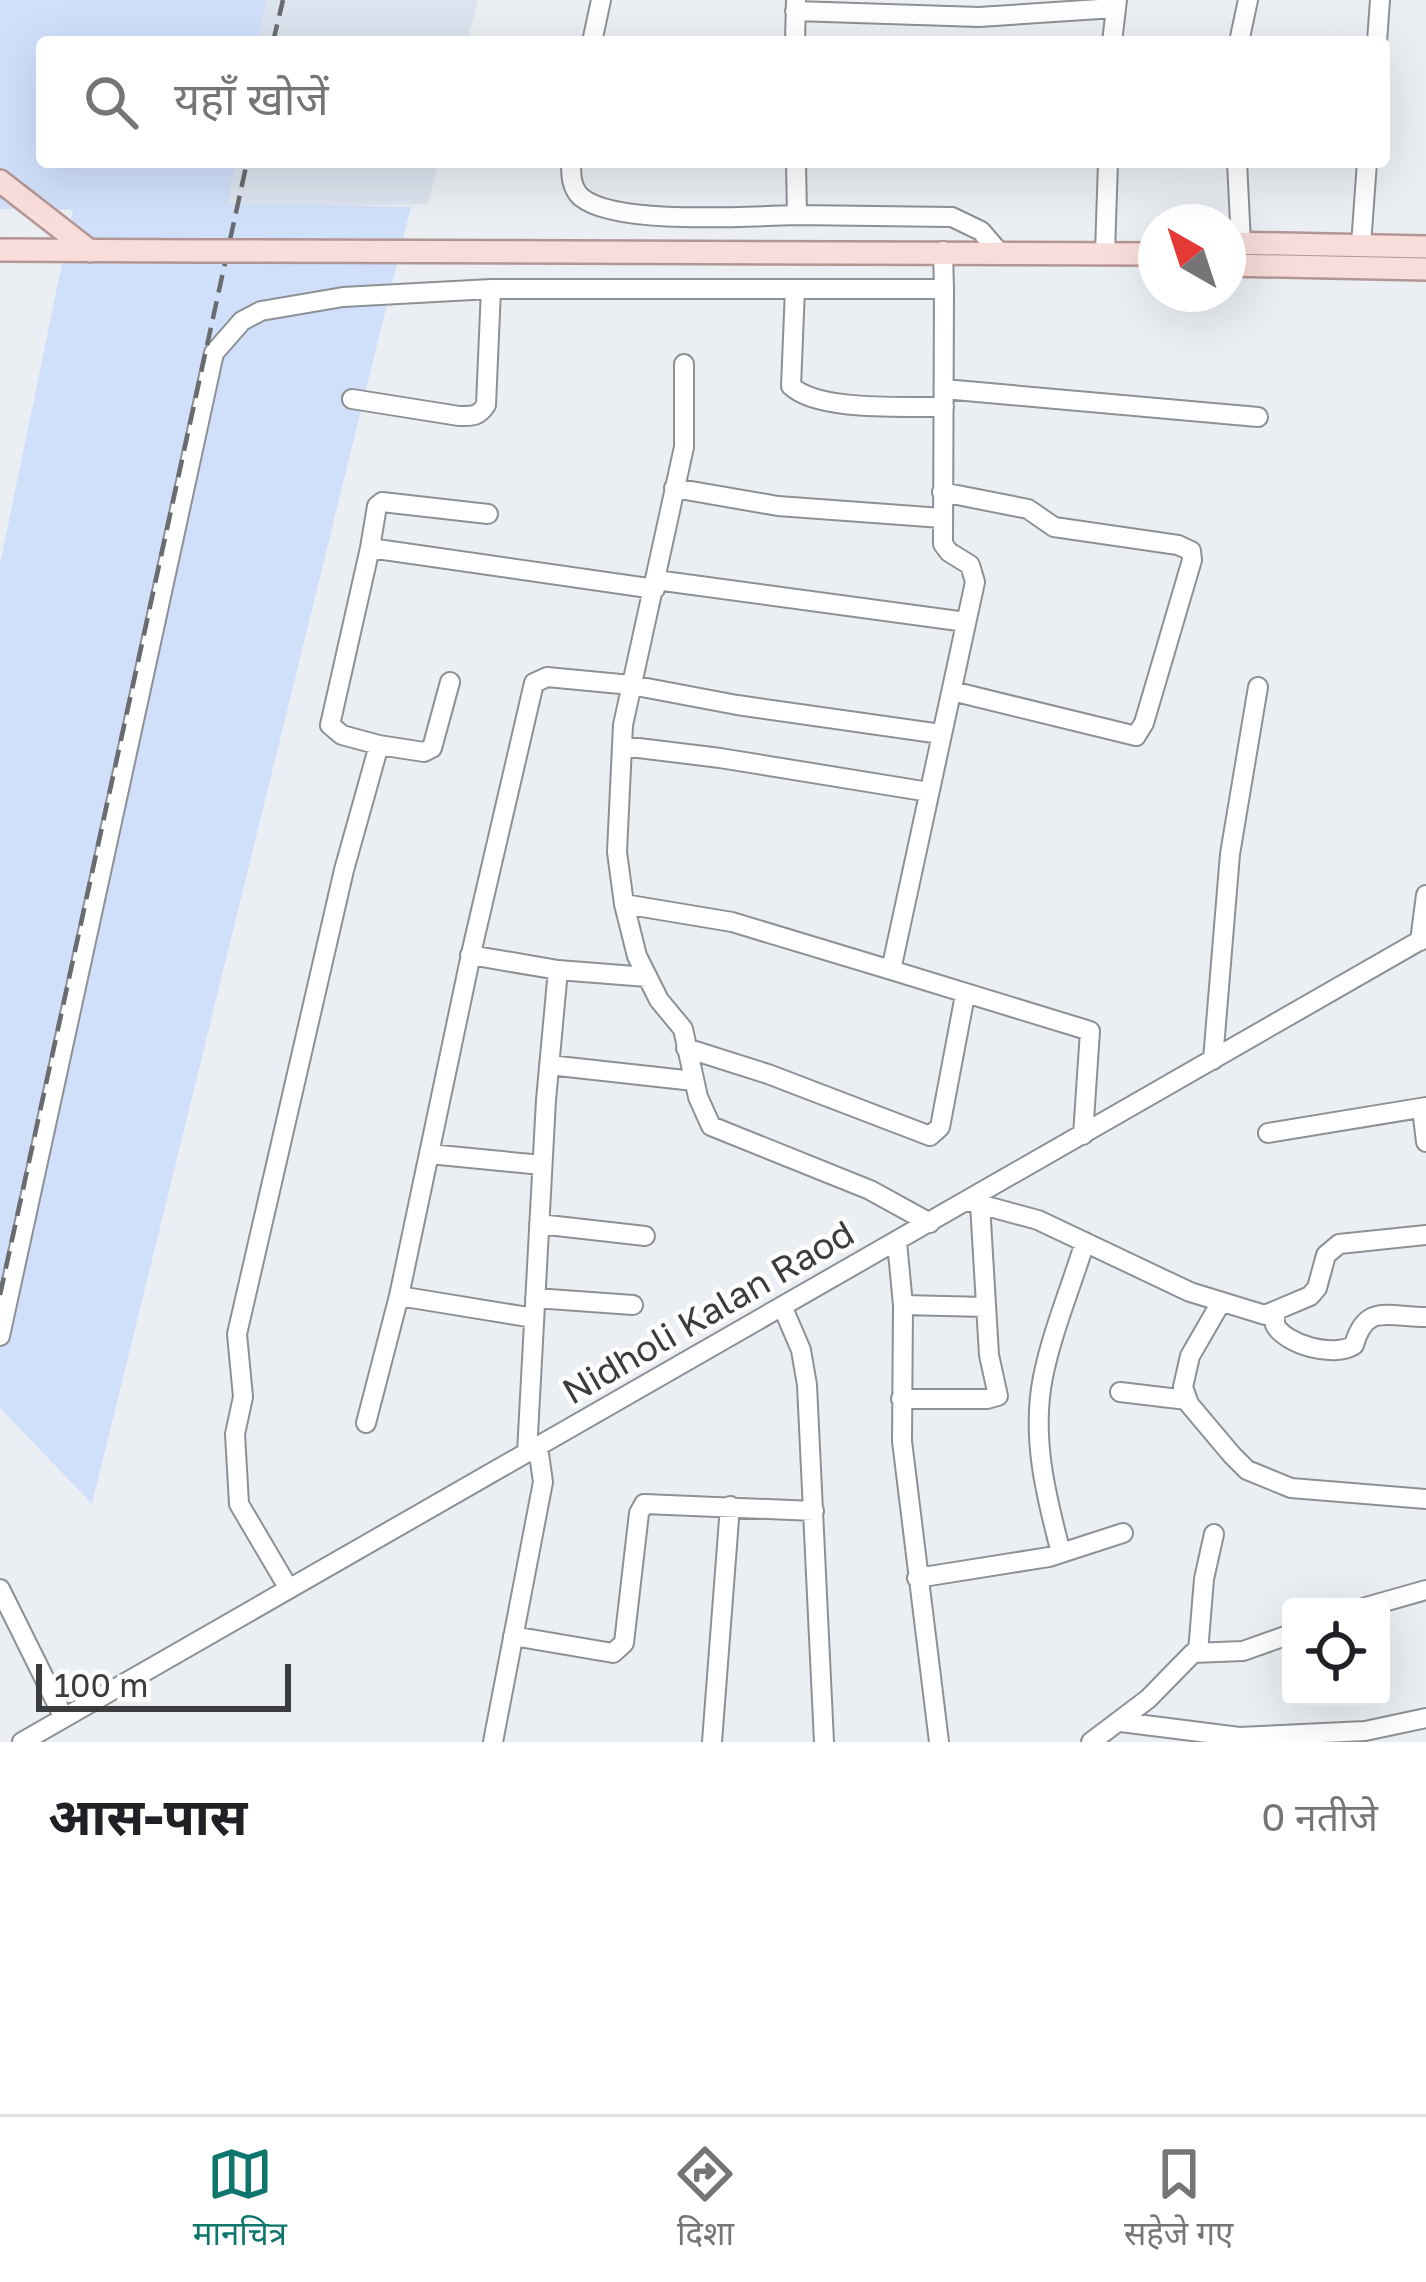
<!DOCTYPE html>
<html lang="hi">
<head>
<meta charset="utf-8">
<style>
	:root { --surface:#fff; --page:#f2f2f2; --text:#202124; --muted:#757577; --line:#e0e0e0; --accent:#0f766e }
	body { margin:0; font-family:"Golos Text","Noto Sans Devanagari",sans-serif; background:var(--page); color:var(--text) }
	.controls { position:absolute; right:36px; bottom:36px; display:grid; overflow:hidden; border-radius:12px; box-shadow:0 12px 48px #0002 }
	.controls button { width:108px; height:108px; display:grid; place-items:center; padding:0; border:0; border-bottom:3px solid var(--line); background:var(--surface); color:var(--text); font:60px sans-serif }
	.compass { position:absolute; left:1138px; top:204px; width:108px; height:108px; border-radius:50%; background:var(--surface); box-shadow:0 12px 48px #0002; rotate:321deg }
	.scale { position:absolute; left:36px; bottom:30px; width:255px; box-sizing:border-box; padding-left:12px; border:6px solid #3b3c3e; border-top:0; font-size:33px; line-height:42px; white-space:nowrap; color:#3b3c3e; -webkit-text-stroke:9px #fff; paint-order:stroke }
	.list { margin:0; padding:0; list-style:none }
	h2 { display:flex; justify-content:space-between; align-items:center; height:156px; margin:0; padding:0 48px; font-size:51px }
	h2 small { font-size:39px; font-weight:400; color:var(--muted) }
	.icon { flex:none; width:66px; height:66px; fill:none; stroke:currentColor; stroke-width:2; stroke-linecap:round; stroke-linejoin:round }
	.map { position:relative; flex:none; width:1426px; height:1742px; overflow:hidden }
	.search { position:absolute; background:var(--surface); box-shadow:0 12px 48px #0002; left:36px; right:36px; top:36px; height:132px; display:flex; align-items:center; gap:30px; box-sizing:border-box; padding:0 42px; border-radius:12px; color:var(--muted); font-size:45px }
	.sheet { height:372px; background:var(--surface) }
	nav { display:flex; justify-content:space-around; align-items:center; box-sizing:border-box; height:168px; border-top:3px solid var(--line); background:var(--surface); font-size:33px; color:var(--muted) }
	nav a { display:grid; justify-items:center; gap:6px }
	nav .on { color:var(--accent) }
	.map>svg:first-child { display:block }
	.built { fill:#dce4ef }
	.green { fill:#d0e0fa }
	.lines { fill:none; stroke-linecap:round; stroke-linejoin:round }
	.minor-casing { stroke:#8d9095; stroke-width:22 }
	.major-casing { stroke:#b39693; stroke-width:26 }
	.minor { stroke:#fff; stroke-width:18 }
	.major { stroke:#f8ddda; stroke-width:21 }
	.rail { stroke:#696b6e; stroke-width:4.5; stroke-dasharray:18 9; stroke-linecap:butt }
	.major-bridge-casing { stroke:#b39693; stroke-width:26; stroke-linecap:butt }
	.major-bridge { stroke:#f8ddda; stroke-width:21 }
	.labels { text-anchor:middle; stroke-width:9; stroke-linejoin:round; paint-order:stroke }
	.street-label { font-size:36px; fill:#3b3c3e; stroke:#fff }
</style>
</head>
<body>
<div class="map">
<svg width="1426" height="1742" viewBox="0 0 1426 1742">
	<rect width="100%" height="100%" fill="#ebeff4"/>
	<!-- built -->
	<path class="built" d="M237,0H478L467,42H229Z
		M205,162H438L428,204L195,210Z"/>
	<!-- green -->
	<path class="green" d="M0,0H266L258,42H42V162H235L228,204L411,207L92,1504L0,1408V564L73,210L0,209Z"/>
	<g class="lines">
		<!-- minor casing -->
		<g class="minor-casing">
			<path id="minor" d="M795,11L979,17L1115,8
				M592,42L601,0
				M795,42L796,0
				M1112,42L1117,0
				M1239,42L1248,0
				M1377,42L1380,0
				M571,162C571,174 571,188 581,197C615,226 751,216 797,215
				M796,162L797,215L952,217L981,231L999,252
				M1237,162L1241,243
				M1361,245L1367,162
				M1105,253L1108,162
				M795,289L791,386C819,412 905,406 944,407
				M944,289L943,544L949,552L970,565L975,582L891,970L1090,1031L1083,1135
				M684,364V447L623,725L617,852L624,904L732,922L891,970
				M944,389L1258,417
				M352,399L459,416C472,416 478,417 486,405L491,289
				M674,488L778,506L942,518
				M942,492L1028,509L1054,527L1178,545L1191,551L1192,560L1144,723L1136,736L952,691
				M370,548L377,506L382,502L488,514
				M656,580L966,622
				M379,745L424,752L432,748L450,682
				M622,746L720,758L929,792
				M624,904L637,956L659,1000L683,1029L698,1097L711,1126L870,1190L930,1223
				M1420,941L1426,895
				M470,955L558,970
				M686,1048L768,1074L930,1136L940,1127L965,995
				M1213,1060L1230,854L1258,687
				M549,1065L694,1081
				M1422,1108L1426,1142
				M1268,1133L1426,1107
				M429,1154L542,1165
				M968,1201L1038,1220L1190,1292L1265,1315L1310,1296L1317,1288L1326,1255L1339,1244L1426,1235
				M539,1224L645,1236
				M897,1242L903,1305L902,1441L939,1742
				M535,1298L633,1305
				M1220,1304L1190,1356L1183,1387L1189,1404L1232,1455L1247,1470L1291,1488L1426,1499
				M903,1305L985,1307
				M783,1308L801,1350L807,1385L824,1742
				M1275,1313V1325C1286,1345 1334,1358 1354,1345C1366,1303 1387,1317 1426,1317
				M534,1318L399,1296L473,945L534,683L547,677L631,685L737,705L941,734
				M0,1336L214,353L242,321L261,311L343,297L491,289H944L943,251
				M1120,1392L1187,1400
				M901,1399H987L998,1396L989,1355L980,1204
				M366,1423L399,1296
				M527,1453L546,1100L558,970L647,977
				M1061,1553C1046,1496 1031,1437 1043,1377C1052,1332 1071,1287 1085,1242
				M917,1578L1049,1557L1123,1533
				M0,1589L64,1718
				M289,1589L239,1504L235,1434L243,1397L237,1334L344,870L379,745L342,735L330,725L370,548L655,589
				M1366,1607L1426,1590
				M513,1636L613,1653L624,1643L639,1513L644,1504L814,1511
				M1198,1652L1204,1579L1214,1534
				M1121,1722L1239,1737L1365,1731L1426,1718
				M22,1742L1426,937
				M493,1742L543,1482L538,1447
				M712,1742L730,1506
				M1091,1742L1148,1699L1193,1653L1243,1651L1291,1634"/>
		</g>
		<!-- major casing -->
		<g class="major-casing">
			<path id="major" d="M0,181L90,251
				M1228,243L1426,247
				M0,250L200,251
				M255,251L1156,254
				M1228,265L1426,269"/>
		</g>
		<!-- minor -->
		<use href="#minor" class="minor"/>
		<!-- major -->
		<use href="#major" class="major"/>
		<!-- rail -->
		<path class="rail" d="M273,42L283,0
			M0,1295L247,162"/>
		<!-- major-bridge casing -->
		<g class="major-bridge-casing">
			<path id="major-bridge" d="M200,251H255"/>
		</g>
		<!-- major-bridge -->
		<use href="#major-bridge" class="major-bridge"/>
	</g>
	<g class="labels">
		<!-- street labels -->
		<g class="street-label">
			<text transform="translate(708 1312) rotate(-30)" y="13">Nidholi Kalan Raod</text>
		</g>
	</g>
</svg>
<div class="controls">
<button><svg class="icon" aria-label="locate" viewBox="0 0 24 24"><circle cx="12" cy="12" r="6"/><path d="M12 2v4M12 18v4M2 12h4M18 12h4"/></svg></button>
</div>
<svg class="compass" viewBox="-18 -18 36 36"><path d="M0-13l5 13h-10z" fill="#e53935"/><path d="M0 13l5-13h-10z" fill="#757577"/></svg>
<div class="scale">100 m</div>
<div class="search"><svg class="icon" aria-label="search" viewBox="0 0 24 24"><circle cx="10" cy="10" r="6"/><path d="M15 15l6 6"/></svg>यहाँ खोजें</div>
</div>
<section class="sheet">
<h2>आस-पास<small>0 नतीजे</small></h2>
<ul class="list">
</ul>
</section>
<nav>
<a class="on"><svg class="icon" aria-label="map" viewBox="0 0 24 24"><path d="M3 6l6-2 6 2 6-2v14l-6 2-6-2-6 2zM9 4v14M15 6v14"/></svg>मानचित्र</a>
<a><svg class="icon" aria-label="directions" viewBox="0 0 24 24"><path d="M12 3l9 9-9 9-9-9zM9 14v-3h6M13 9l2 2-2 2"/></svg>दिशा</a>
<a><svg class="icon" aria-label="saved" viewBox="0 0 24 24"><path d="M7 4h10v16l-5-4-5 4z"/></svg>सहेजे गए</a>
</nav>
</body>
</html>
